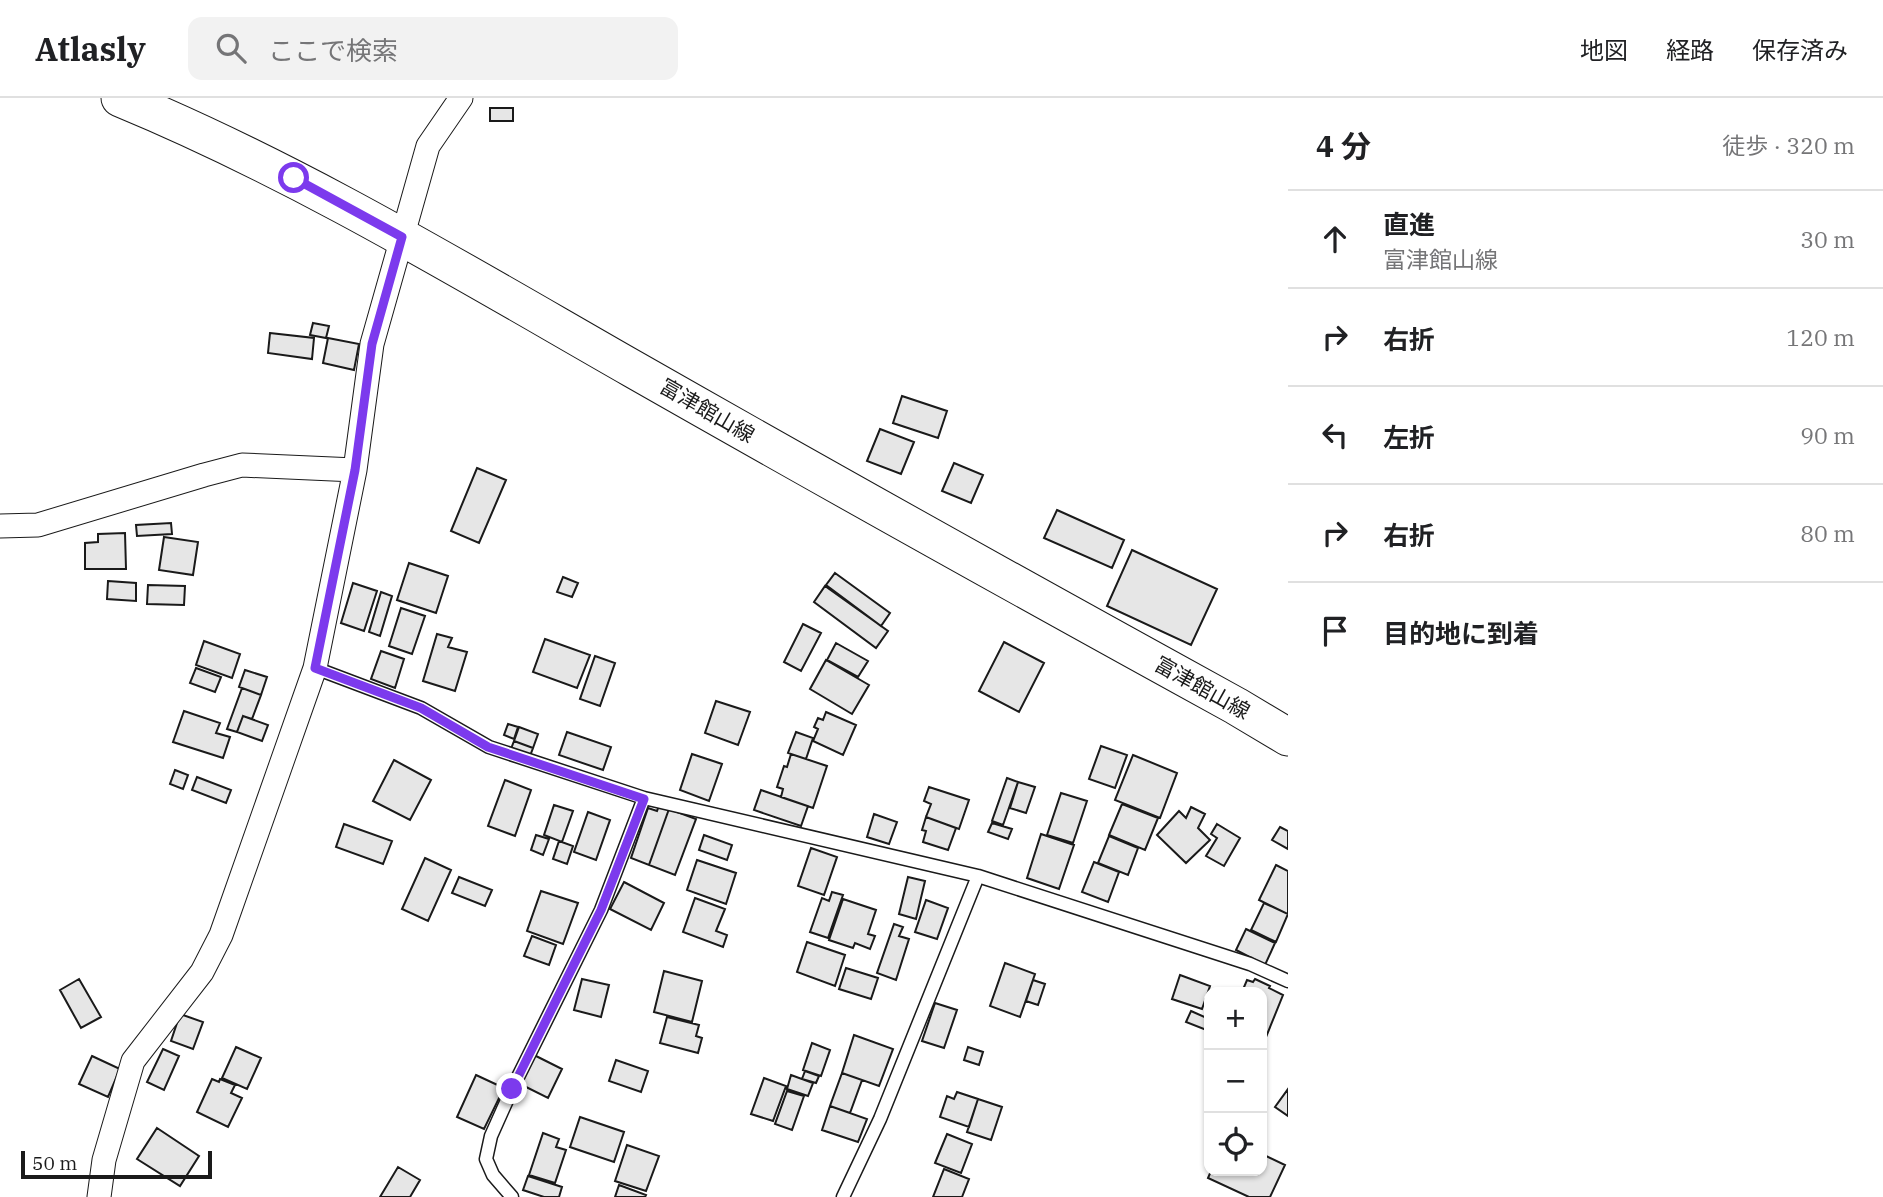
<!DOCTYPE html>
<html lang="ja">
<head>
<meta charset="utf-8">
<style>
	:root { --surface:#fff; --page:#f2f2f2; --text:#202124; --muted:#757577; --line:#e0e0e0 }
	body { margin:0; font-family:"IBM Plex Serif","Noto Sans JP",serif; background:var(--page); color:var(--text) }
	.controls { position:absolute; right:21px; bottom:21px; display:grid; overflow:hidden; border-radius:14px; box-shadow:0 2px 5px #0004 }
	.controls button { width:63px; height:63px; display:grid; place-items:center; padding:0; border:0; border-bottom:2px solid var(--line); background:var(--surface); color:var(--text); font:35px sans-serif }
	.scale { position:absolute; left:21px; bottom:18px; width:191px; box-sizing:border-box; padding-left:7px; border:4px solid #1a1a1a; border-top:0; font-size:19px; line-height:24px; white-space:nowrap; color:#1a1a1a; -webkit-text-stroke:5px #fff; paint-order:stroke }
	.stop { position:absolute; width:21px; height:21px; margin:-16px; border:5px solid #7c3aed; border-radius:50%; background:#fff }
	.stop.end { background:#7c3aed; border-color:#fff; box-shadow:0 2px 7px #0008 }
	.list { margin:0; padding:0; list-style:none }
	h2 { display:flex; justify-content:space-between; align-items:center; height:91px; margin:0; padding:0 28px; font-size:30px }
	h2 small { font-size:23px; font-weight:400; color:var(--muted) }
	.list li { display:grid; grid-template-columns:46px 1fr auto; gap:21px; align-items:center; box-sizing:border-box; height:98px; padding:0 28px; border-top:2px solid var(--line) }
	.list b { display:block; font-size:26px; white-space:nowrap }
	.list p { margin:0; font-size:23px; white-space:nowrap; color:var(--muted) }
	.list em { font-size:23px; font-style:normal; color:var(--muted) }
	.icon { flex:none; width:38px; height:38px; fill:none; stroke:currentColor; stroke-width:2; stroke-linecap:round; stroke-linejoin:round }
	.map { position:relative; flex:none; width:1288px; height:1099px; overflow:hidden }
	header { display:flex; align-items:center; gap:42px; box-sizing:border-box; height:98px; padding:0 35px; background:var(--surface); border-bottom:2px solid var(--line) }
	header strong { font-size:33px }
	nav { display:flex; gap:38px; margin-inline-start:auto; font-size:24px }
	.search { width:490px; height:63px; background:var(--page); display:flex; align-items:center; gap:18px; box-sizing:border-box; padding:0 24px; border-radius:14px; color:var(--muted); font-size:26px }
	main { display:flex }
	aside { flex:1; background:var(--surface) }
	.map>svg:first-child { display:block }
	.building { fill:#e6e6e6; stroke:#1a1a1a; stroke-width:2 }
	.lines { fill:none; stroke-linecap:round; stroke-linejoin:round }
	.service-casing { stroke:#1a1a1a; stroke-width:15 }
	.minor-casing { stroke:#1a1a1a; stroke-width:25 }
	.primary-casing { stroke:#1a1a1a; stroke-width:39 }
	.service { stroke:#fff; stroke-width:12 }
	.minor { stroke:#fff; stroke-width:23 }
	.primary { stroke:#fff; stroke-width:37 }
	.route { stroke:#7c3aed; stroke-width:9 }
	.labels { text-anchor:middle; stroke-width:5; stroke-linejoin:round; paint-order:stroke }
	.street-label { font-size:21px; fill:#1a1a1a; stroke:#fff }
</style>
</head>
<body>
<header>
<strong>Atlasly</strong>
<div class="search"><svg class="icon" aria-label="search" viewBox="0 0 24 24"><circle cx="10" cy="10" r="6"/><path d="M15 15l6 6"/></svg>ここで検索</div>
<nav><a>地図</a><a>経路</a><a>保存済み</a></nav>
</header>
<main>
<div class="map">
<svg width="1288" height="1099" viewBox="0 0 1288 1099">
	<rect width="100%" height="100%" fill="#fff"/>
	<!-- building -->
	<path class="building" d="M490,10H513V23H490Z
		M313,225L329,228L326,240L310,237Z
		M270,235L314,240L312,261L268,255Z
		M328,240L359,246L354,272L323,265Z
		M902,298L947,313L938,340L893,325Z
		M880,331L914,344L901,376L867,363Z
		M954,365L983,377L971,405L942,393Z
		M477,370L506,382L479,445L451,433Z
		M1057,412L1124,442L1112,470L1044,440Z
		M171,425L172,436L137,438L136,427Z
		M125,435L126,471H85V445L98,444V436Z
		M164,439L198,444L193,477L159,472Z
		M1132,452L1217,491L1191,547L1107,508Z
		M409,465L448,478L436,515L397,502Z
		M835,475L890,515L881,528L826,487Z
		M563,479L578,485L572,499L557,494Z
		M108,483L136,485V503L107,501Z
		M353,485L377,493L364,533L341,525Z
		M148,487L185,488L184,507L147,506Z
		M825,488L888,533L876,550L814,504Z
		M381,494L392,498L380,538L369,534Z
		M401,510L425,518L412,556L389,548Z
		M803,526L821,535L801,573L784,564Z
		M437,536L452,540L448,549L467,554L455,593L423,583Z
		M545,541L590,557L577,590L533,574Z
		M204,543L240,556L232,580L196,567Z
		M1004,544L1044,565L1019,614L979,593Z
		M836,545L868,563L858,579L827,562Z
		M381,553L404,561L395,590L371,581Z
		M595,558L615,565L600,608L580,601Z
		M826,562L869,587L852,616L810,591Z
		M196,570L221,579L215,594L190,585Z
		M245,572L267,579L261,597L239,589Z
		M242,590L261,597L252,621L243,618L237,634L227,631Z
		M716,603L750,614L738,647L705,635Z
		M184,613L220,625L216,635L230,639L223,660L173,644Z
		M826,614L856,627L843,657L813,643L818,631L814,629L818,620L823,622Z
		M243,618L268,627L262,643L237,634Z
		M508,626L518,629L514,641L504,637Z
		M519,629L538,636L533,650L514,643Z
		M567,634L611,649L603,672L559,657Z
		M796,634L813,640L806,661L788,655Z
		M514,643L533,650L530,658L511,651Z
		M1101,648L1127,657L1115,690L1089,681Z
		M692,656L722,666L709,703L680,692Z
		M791,656L827,668L813,710L781,699L783,691L777,689L784,668L787,669Z
		M1133,657L1177,675L1160,720L1115,702Z
		M394,662L431,682L410,722L373,703Z
		M175,672L188,677L183,691L170,686Z
		M197,679L231,692L226,705L192,692Z
		M1007,680L1018,684L1003,727L992,723Z
		M505,682L531,692L515,738L488,728Z
		M1018,684L1035,689L1026,715L1010,710Z
		M929,689L969,702L959,731L926,719L931,706L924,703Z
		M761,692L808,708L801,728L754,712Z
		M1061,695L1087,703L1073,745L1047,737Z
		M1122,706L1158,720L1145,752L1109,737Z
		M554,707L573,713L562,744L544,737Z
		M659,708L669,711L649,767L631,760L648,710L657,713Z
		M1191,709L1205,716L1198,730L1210,742L1186,765L1157,737L1179,713L1186,720Z
		M669,711L696,721L675,777L649,767Z
		M588,714L610,722L596,762L574,754Z
		M874,716L897,724L889,746L867,739Z
		M926,719L956,730L948,752L923,744L926,733L922,732Z
		M992,725L1012,731L1008,741L988,734Z
		M344,726L392,743L383,766L336,749Z
		M1217,726L1240,740L1224,768L1206,758L1217,740L1211,736Z
		M1280,729L1288,733V751L1272,742Z
		M1041,736L1074,747L1059,791L1027,780Z
		M536,737L549,741L543,757L531,752Z
		M704,737L732,747L727,762L699,752Z
		M1109,738L1138,750L1128,777L1098,765Z
		M559,743L573,748L567,766L553,761Z
		M811,750L837,759L824,797L798,788Z
		M425,760L451,772L428,823L402,811Z
		M697,762L736,775L726,806L687,792Z
		M1094,764L1119,774L1108,804L1082,794Z
		M1276,767L1288,773V816L1259,802Z
		M459,779L492,792L485,808L452,795Z
		M908,779L925,783L916,821L899,816Z
		M624,784L664,805L651,832L610,811Z
		M541,793L578,805L563,846L527,833Z
		M832,794L843,797L828,840L810,834L822,800L829,803Z
		M695,800L725,811L716,833L727,837L723,849L683,834Z
		M843,801L876,812L868,836L875,838L870,851L855,845L853,850L829,842Z
		M926,802L948,810L937,841L915,834Z
		M1264,805L1288,816L1276,844L1251,832Z
		M894,826L903,829L899,838L909,841L896,882L877,875Z
		M1246,831L1275,845L1265,867L1236,852Z
		M532,838L556,847L549,867L524,858Z
		M807,844L845,857L835,888L797,874Z
		M1005,865L1035,876L1020,919L990,908Z
		M846,870L878,880L871,901L839,891Z
		M664,873L702,883L692,924L654,914Z
		M1180,877L1210,888L1202,911L1172,901Z
		M79,881L101,919L81,930L60,892Z
		M582,881L609,887L601,919L574,912Z
		M1255,881L1270,888L1269,890L1283,897L1262,949V894H1236L1237,892L1242,894L1247,882L1253,884Z
		M1033,882L1045,886L1038,907L1026,903Z
		M935,905L957,912L944,950L922,943Z
		M1191,913L1209,921V933L1186,924Z
		M180,916L203,924L193,951L171,943Z
		M667,919L699,927L696,938L702,940L698,955L660,945Z
		M854,937L893,951L879,988L842,975Z
		M812,945L830,952L821,978L803,972Z
		M236,949L261,960L247,991L222,980Z
		M968,949L983,954L979,967L964,962Z
		M163,951L179,958L164,992L147,984Z
		M534,957L562,971L548,1000L520,986Z
		M92,958L120,971L108,999L79,986Z
		M616,962L648,973L641,994L609,983Z
		M805,973L819,978L816,985L802,981Z
		M842,975L862,982L850,1015L830,1008Z
		M476,977L504,990L484,1031L457,1019Z
		M791,977L813,985L808,998L787,991Z
		M764,980L786,988L773,1023L751,1016Z
		M212,981L219,984L220,981L235,987L231,995L242,1000L228,1029L197,1014Z
		M1288,991V1018L1275,1009Z
		M787,993L804,998L792,1032L775,1026Z
		M957,994L978,1001L969,1029L940,1019L947,998L954,1001Z
		M978,1001L1002,1009L991,1042L967,1034Z
		M830,1008L867,1021L858,1044L822,1032Z
		M580,1019L624,1034L614,1064L570,1049Z
		M157,1030L199,1058L180,1088L137,1061Z
		M543,1035L559,1041L556,1049L566,1052L555,1085L529,1077Z
		M947,1036L972,1046L961,1075L935,1065Z
		M627,1047L659,1058L646,1093L615,1083Z
		M1262,1056L1285,1067L1270,1099H1249L1208,1080L1211,1073H1262Z
		M398,1069L420,1082L410,1099H380Z
		M944,1071L969,1081L962,1099H933Z
		M528,1078L562,1089L559,1099H544L523,1092Z
		M619,1087L646,1097L645,1099H615Z"/>
	<g class="lines">
		<!-- service casing -->
		<g class="service-casing">
			<path id="service" d="M315,570L421,610L489,649L644,700L978,778L1250,866L1288,883
				M512,1099L493,1077L486,1061L491,1038L512,991L601,812L644,700
				M843,1099L880,1021L978,778"/>
		</g>
		<!-- minor casing -->
		<g class="minor-casing">
			<path id="minor" d="M0,428L38,427L204,377L242,367L355,372
				M99,1099L104,1062L133,963L202,874L221,837L315,570L355,372L372,246L428,48L461,0"/>
		</g>
		<!-- primary casing -->
		<g class="primary-casing">
			<path id="primary" d="M120,0C299,74 465,175 633,271C833,385 1034,497 1236,608L1288,639"/>
		</g>
		<!-- service -->
		<use href="#service" class="service"/>
		<!-- minor -->
		<use href="#minor" class="minor"/>
		<!-- primary -->
		<use href="#primary" class="primary"/>
	</g>
	<g class="lines">
		<!-- route -->
		<path class="route" d="M294,80L402,139L372,246L355,372L315,570L421,610L488,649L644,701L601,812L512,991"/>
	</g>
	<g class="labels">
		<!-- street labels -->
		<g class="street-label">
			<text transform="translate(707 313) rotate(30)" y="7">富津館山線</text>
			<text transform="translate(1202 590) rotate(29)" y="7">富津館山線</text>
		</g>
	</g>
</svg>
<div class="controls">
<button>+</button>
<button>−</button>
<button><svg class="icon" aria-label="locate" viewBox="0 0 24 24"><circle cx="12" cy="12" r="6"/><path d="M12 2v4M12 18v4M2 12h4M18 12h4"/></svg></button>
</div>
<div class="scale">50 m</div>
<div class="stop" style="left:294px;top:80px"></div>
<div class="stop end" style="left:512px;top:991px"></div>
</div>
<aside>
<h2>4 分<small>徒歩 · 320 m</small></h2>
<ul class="list">
<li><svg class="icon" aria-label="ahead" viewBox="0 0 24 24"><path d="M12 20V5M6 11l6-6 6 6"/></svg><div><b>直進</b><p>富津館山線</p></div><em>30 m</em></li>
<li><svg class="icon" aria-label="right" viewBox="0 0 24 24"><path d="M7 20v-9h11M14 6l5 5-5 5"/></svg><div><b>右折</b></div><em>120 m</em></li>
<li><svg class="icon" aria-label="left" viewBox="0 0 24 24"><path d="M17 20v-9H6M10 6l-5 5 5 5"/></svg><div><b>左折</b></div><em>90 m</em></li>
<li><svg class="icon" aria-label="right" viewBox="0 0 24 24"><path d="M7 20v-9h11M14 6l5 5-5 5"/></svg><div><b>右折</b></div><em>80 m</em></li>
<li><svg class="icon" aria-label="arrive" viewBox="0 0 24 24"><path d="M6 21V4h12l-3 4 3 4H6"/></svg><div><b>目的地に到着</b></div></li>
</ul>
</aside>
</main>
</body>
</html>
